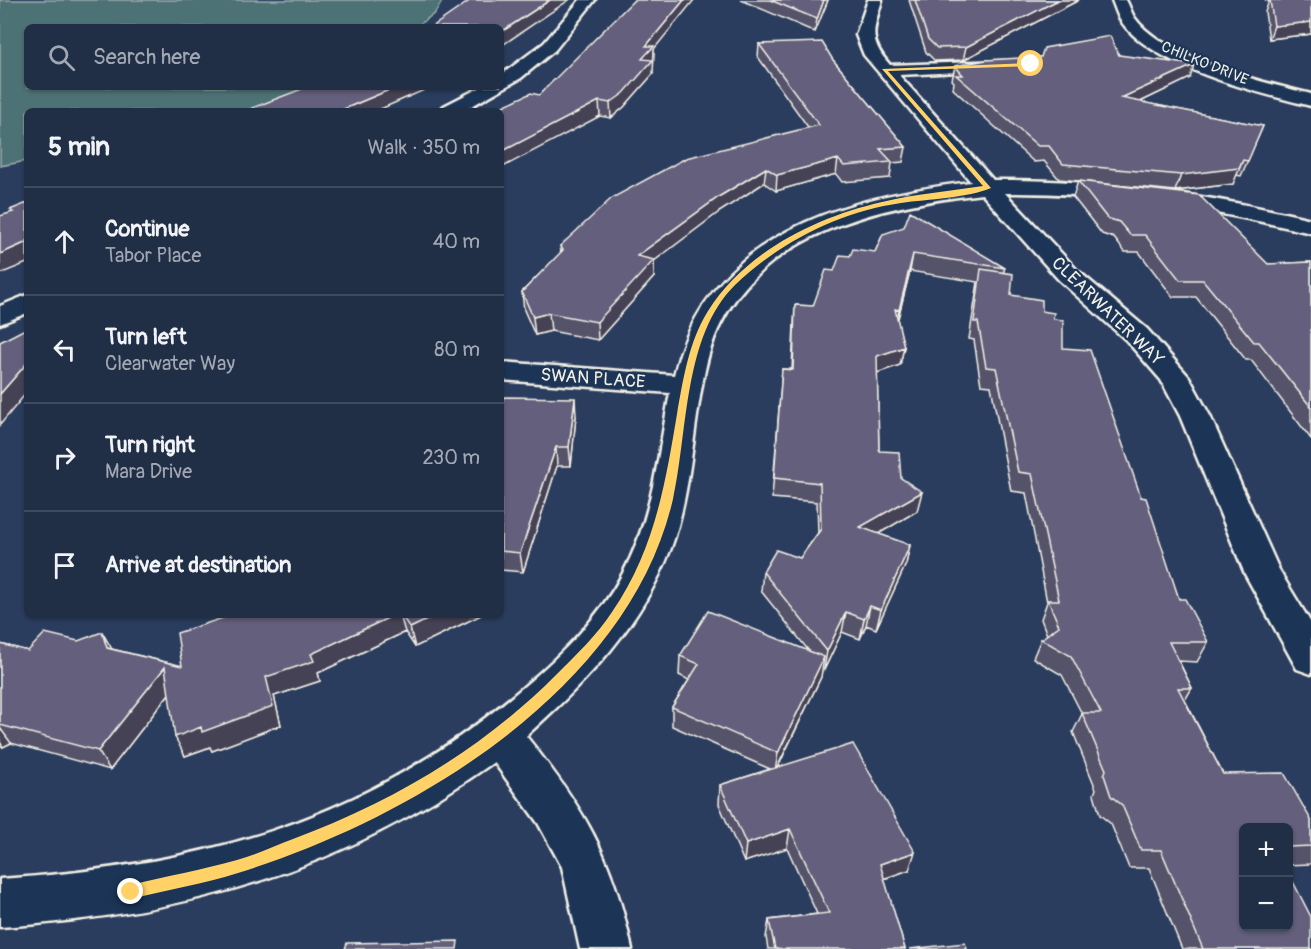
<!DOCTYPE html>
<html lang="en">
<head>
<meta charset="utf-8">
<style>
	:root { --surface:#202e46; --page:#2d3a51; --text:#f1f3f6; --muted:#a2a8b3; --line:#3d4a5f }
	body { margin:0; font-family:Pangolin,sans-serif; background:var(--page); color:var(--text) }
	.controls { position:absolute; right:18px; bottom:18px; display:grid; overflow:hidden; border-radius:9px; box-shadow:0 2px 4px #0004 }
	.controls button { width:54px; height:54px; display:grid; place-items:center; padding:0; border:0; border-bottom:2px solid var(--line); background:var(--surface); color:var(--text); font:30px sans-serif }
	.stop { position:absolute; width:18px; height:18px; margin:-14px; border:4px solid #ffd166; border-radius:50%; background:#fff }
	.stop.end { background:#ffd166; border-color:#fff; box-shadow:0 2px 6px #0008 }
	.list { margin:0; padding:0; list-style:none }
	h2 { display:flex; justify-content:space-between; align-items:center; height:78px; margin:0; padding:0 24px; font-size:26px }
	h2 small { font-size:20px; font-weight:400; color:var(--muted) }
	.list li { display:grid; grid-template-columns:39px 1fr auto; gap:18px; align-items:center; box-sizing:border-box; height:108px; padding:0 24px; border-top:2px solid var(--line) }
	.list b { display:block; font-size:22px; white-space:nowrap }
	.list p { margin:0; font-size:20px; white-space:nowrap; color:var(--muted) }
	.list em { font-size:20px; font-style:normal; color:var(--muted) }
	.icon { flex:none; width:33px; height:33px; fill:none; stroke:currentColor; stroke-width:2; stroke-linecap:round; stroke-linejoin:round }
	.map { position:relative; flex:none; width:1311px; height:949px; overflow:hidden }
	.search { position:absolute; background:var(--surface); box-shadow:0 2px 4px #0004; left:24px; top:24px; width:480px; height:66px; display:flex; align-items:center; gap:15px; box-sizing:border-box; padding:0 21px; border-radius:9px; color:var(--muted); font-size:22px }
	.panel { position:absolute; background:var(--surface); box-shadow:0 2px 4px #0004; left:24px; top:108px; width:480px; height:510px; border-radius:9px }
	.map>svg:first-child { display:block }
	.green { fill:#4d7274; stroke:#a0b2ae; stroke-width:1.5 }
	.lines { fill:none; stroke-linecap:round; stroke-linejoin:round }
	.street-casing { stroke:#f4f1e8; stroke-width:5 }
	.secondary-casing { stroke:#f4f1e8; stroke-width:5 }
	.street { fill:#1d3557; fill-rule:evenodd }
	.secondary { fill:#1d3557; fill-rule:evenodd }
	.wall { fill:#55526b; stroke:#f4f1e8; stroke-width:1.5 }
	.shaded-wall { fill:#454257; stroke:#f4f1e8; stroke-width:1.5 }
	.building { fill:#635f7c; stroke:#f4f1e8; stroke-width:1.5 }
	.route { fill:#ffd166 }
	.labels { text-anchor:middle; stroke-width:4.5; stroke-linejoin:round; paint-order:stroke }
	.far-street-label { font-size:15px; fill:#f4f1e8; stroke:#1d3557 }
	.street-label { font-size:18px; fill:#f4f1e8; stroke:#1d3557 }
</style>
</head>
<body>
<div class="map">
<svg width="1311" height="949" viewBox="0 0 1311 949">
	<rect width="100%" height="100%" fill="#2b3d5e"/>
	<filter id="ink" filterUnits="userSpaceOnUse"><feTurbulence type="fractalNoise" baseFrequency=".0167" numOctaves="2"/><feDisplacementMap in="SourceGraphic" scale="12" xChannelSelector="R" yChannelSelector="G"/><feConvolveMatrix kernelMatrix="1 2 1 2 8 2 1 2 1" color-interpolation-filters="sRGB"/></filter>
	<g filter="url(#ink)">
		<!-- green -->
		<path class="green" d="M0,0H443L435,13L416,27H27V87H313L247,111H27V161L0,166Z"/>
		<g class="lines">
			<!-- street casing -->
			<g class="street-casing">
				<path id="street" d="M580,0H595L555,50L521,78L463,111H439L442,107L481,87H501V75L544,43Z
					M868,0H882C874,29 867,39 890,65L1005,61L1008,65L999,70L899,75L993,180C1103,179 1204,194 1311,219V233C1210,209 1110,192 1005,193L1077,270L1147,329L1189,377L1210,416L1280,572L1311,623V674L1297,669L1245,574L1180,416L1161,380L1127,341L1059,280L982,194C867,207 732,239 705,370C692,429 692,490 671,548C642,625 586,682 526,736C585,810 612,855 632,949H580L562,867L538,823L494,762C339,872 188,914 0,927V879C197,866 360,824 514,695C555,661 598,621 623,573C653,517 658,454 670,393L501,380V362L674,375C708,234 843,197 971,182L864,55L856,35Z
					M27,295V313L0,324V306Z"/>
			</g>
			<!-- secondary casing -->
			<g class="secondary-casing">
				<path id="secondary" d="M1112,0H1126C1129,5 1131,12 1134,17C1162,58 1265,83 1311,94V106C1259,93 1152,67 1121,21C1117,15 1115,7 1112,0Z"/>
			</g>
			<!-- street -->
			<use href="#street" class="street"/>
			<!-- secondary -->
			<use href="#secondary" class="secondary"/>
		</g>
		<!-- wall -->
		<path class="wall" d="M741,0H828L815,32Z
			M909,0H1079L963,60L935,61L926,52Z
			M1265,0H1311V34L1269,39L1265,12L1269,1Z
			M759,44L833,60L906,147L903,162L892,163L890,178L842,182L836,174L776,191L764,183L719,212L654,261V277L598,340L551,331L535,335L524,310L522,292L561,253L560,246L808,127L758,57Z
			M654,49L653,74L624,107L611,118L600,116L539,95Z
			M1119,55L1190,78L1140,102L1263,126L1241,176L1236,175L1233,184L1175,191L1059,179L1044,161L1034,162L953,89L954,82L952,80L955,66L1041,57Z
			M1078,181L1268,264L1311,262V439L1251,360H1246L1196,297H1173L1139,252H1125L1114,238L1102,234L1073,197Z
			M883,234L1005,268L1003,273L1011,295L1042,311L1053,319L1063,348L1141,497L1179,599L1208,642L1197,662L1179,661L1192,688L1185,700L1223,774L1311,820V863L1310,864L1288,865V828H1244L1311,949H1182L1149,868H1129L1111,824L1100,815L1094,794L1096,789L1073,732L1082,714L1062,675L1033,658L1041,639L1047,635L1041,619L1047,602L1026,493L1011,491L991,386L981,385L974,340L969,339L978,282L910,271L897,321L904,347L900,365L877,373L879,451L901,478L917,511L878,534L910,545L906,564L876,629L866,625L860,639L842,632L824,670L822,668L821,677L778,767L909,870L884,879L905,949H768L766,937L769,920L817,914L787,848L744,862L719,804L720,785L770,769L672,726V707L689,680L679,675L680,656L809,651L761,591L763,572L800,558L818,533L817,502L772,498L782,369H792L794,323L795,305L813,306L834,271L850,256L875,252Z
			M501,403L576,416L571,466H557L523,572L501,570Z
			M232,615H481L415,647L405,632L318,673L320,681L274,696L281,725L212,751L210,747L185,756L169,694L110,770L11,743L3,747L0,746V644L28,651L112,649L182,666Z"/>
		<!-- shaded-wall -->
		<path class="shaded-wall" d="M550,0H569L501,46V32Z
			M684,0H694L654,49L653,74L624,107L611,118L610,103L642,59L646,46Z
			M824,0H828L815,32L817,19Z
			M1058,0H1079L963,60L966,47Z
			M1311,22V34L1269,39L1274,26Z
			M1194,65L1190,78L1117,113L1121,98Z
			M396,87H431L376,111H339Z
			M599,101L600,116L501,168V152Z
			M838,159L836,174L776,191L777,175Z
			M1243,160L1233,184L1175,191L1181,175Z
			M766,168L764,183L719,212L654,261V277L598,340L597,322L637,256L720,196Z
			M27,242V263L0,274V254Z
			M913,254L910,271L896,327L899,310Z
			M549,313L551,331L535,335L533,317Z
			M904,347L900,365L874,374L877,356Z
			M27,363V392L0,425V394Z
			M575,398L576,416L571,466L569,447Z
			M556,447L557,466L523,572L520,553Z
			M922,492L917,511L856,547L860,527Z
			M910,545L906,564L876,629L881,610Z
			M870,606L866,625L860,639L864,619Z
			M846,612L842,632L824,670L827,651Z
			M394,615H400L405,632L318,673L320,681L274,696L281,725L212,751L210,747L185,756L175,737L266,677L311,654Z
			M437,615H481L415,647L410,628Z
			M102,632L113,651L107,648Z
			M824,657L821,677L775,772L778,753Z
			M165,667L175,686L110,770L98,751Z
			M0,728L11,743L3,747L0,742Z
			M790,829L787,848L744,862L746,844Z
			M915,852L909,870L874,882L880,864Z"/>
		<!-- building -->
		<path class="building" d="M471,0H550L501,32V27H432Z
			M634,0H684L646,46H654L642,59L653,60L624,93L610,103L599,101L501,152V111H492L531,93L539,95Z
			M770,0H824L817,19Z
			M915,0H1058L966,47L937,48L928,39Z
			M1270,0H1311V22L1274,26Z
			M1110,36L1119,55L1194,65L1121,98L1263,126L1248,161L1243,160L1239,168L1181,175L1063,164L1049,146H1038L956,75H963L955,66L986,60L1041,57L1044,48Z
			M822,42L833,60L906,147L880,149L892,162L844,166L838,159L777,175L766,168L720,196L637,256L654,260L597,322L549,313L533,317L522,292L563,250L560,246L612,198L686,158L819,125L759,44Z
			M307,87H396L339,111H252L256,110L252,108Z
			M1078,181L1199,195L1268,264L1311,262V407L1259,342H1254L1203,280H1180L1145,235H1130L1119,222L1107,218Z
			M27,203V242L0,254V216L13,212L10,210Z
			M910,211L1005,268L913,254L899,310L895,309L904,347L877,356L879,451L899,452L901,478L922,492L860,527L910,545L881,610L870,606L864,619L846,612L827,651L763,572L776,550L800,558L821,529L820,483L774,478L782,369L793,370L795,305L813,306L826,270L834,271L840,255L850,256L853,249L875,252L883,234L904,227Z
			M981,269L1013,274L1011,295L1042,300V311L1054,313L1053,319L1063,320V348L1090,350L1141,497L1146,498L1179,599H1185L1208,642H1169L1192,688H1178L1223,774L1284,773L1311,820V846L1288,847V828H1244V927H1288V872L1311,917V949H1203L1161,850H1141L1122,805L1111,796L1104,775L1106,770L1082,713H1101L1071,656L1041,639L1059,626L1048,600H1059L1032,474L1018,472L996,368L986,367L978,322H974Z
			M27,328V363L0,394V342Z
			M504,397L575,398L569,447H556L520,553L501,551V403H502Z
			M708,611L824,657L778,753L672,707L699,664L680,656Z
			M232,615H394L311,654L314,661L266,677L273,706L202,732L201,727L175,737L165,667L98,751L0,725V644L28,651L45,633L78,641L102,632L107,648L182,666L177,633Z
			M401,615H437L410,628Z
			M853,744L915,852L880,864L905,949H775L769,920L829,913L790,829L746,844L720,785Z
			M458,941L457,949H345L347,943Z
			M965,943L967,949H909Z"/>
	</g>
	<!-- route -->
	<path class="route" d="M1033,63L1031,66L888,71L991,188C968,198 928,199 901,203C839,212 780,242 735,285C683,336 688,433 673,499C629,690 412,819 238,873C203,884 166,890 131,899L126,897L124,892L126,887L131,885C166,876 202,870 237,860C256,855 274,846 293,839C392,802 481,750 556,675C576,655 597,635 612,612C654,551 665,486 677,414C683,380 689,341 708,311C745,252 816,217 882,202C915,194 950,191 983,186L882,69Z"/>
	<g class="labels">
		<!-- far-street labels -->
		<g class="far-street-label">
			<text transform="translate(1205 63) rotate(22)" y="5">CHILKO DRIVE</text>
		</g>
		<!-- street labels -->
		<g class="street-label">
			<text transform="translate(1108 311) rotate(44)" y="6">CLEARWATER WAY</text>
			<text transform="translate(593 378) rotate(4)" y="6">SWAN PLACE</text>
		</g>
	</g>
</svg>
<div class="controls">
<button>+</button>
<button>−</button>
</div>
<div class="stop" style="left:1031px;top:64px"></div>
<div class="stop end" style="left:131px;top:892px"></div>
<div class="search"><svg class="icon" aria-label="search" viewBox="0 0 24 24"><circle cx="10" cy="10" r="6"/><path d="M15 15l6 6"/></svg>Search here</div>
<section class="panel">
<h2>5 min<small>Walk · 350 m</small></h2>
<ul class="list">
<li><svg class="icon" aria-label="ahead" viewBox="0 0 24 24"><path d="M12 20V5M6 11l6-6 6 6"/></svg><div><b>Continue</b><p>Tabor Place</p></div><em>40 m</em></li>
<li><svg class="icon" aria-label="left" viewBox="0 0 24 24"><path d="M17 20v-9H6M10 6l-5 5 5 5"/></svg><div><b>Turn left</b><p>Clearwater Way</p></div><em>80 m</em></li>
<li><svg class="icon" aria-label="right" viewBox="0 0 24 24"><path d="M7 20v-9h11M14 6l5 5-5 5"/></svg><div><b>Turn right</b><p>Mara Drive</p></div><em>230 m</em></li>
<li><svg class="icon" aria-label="arrive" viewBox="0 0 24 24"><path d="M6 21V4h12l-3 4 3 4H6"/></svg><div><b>Arrive at destination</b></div></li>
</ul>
</section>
</div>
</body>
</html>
